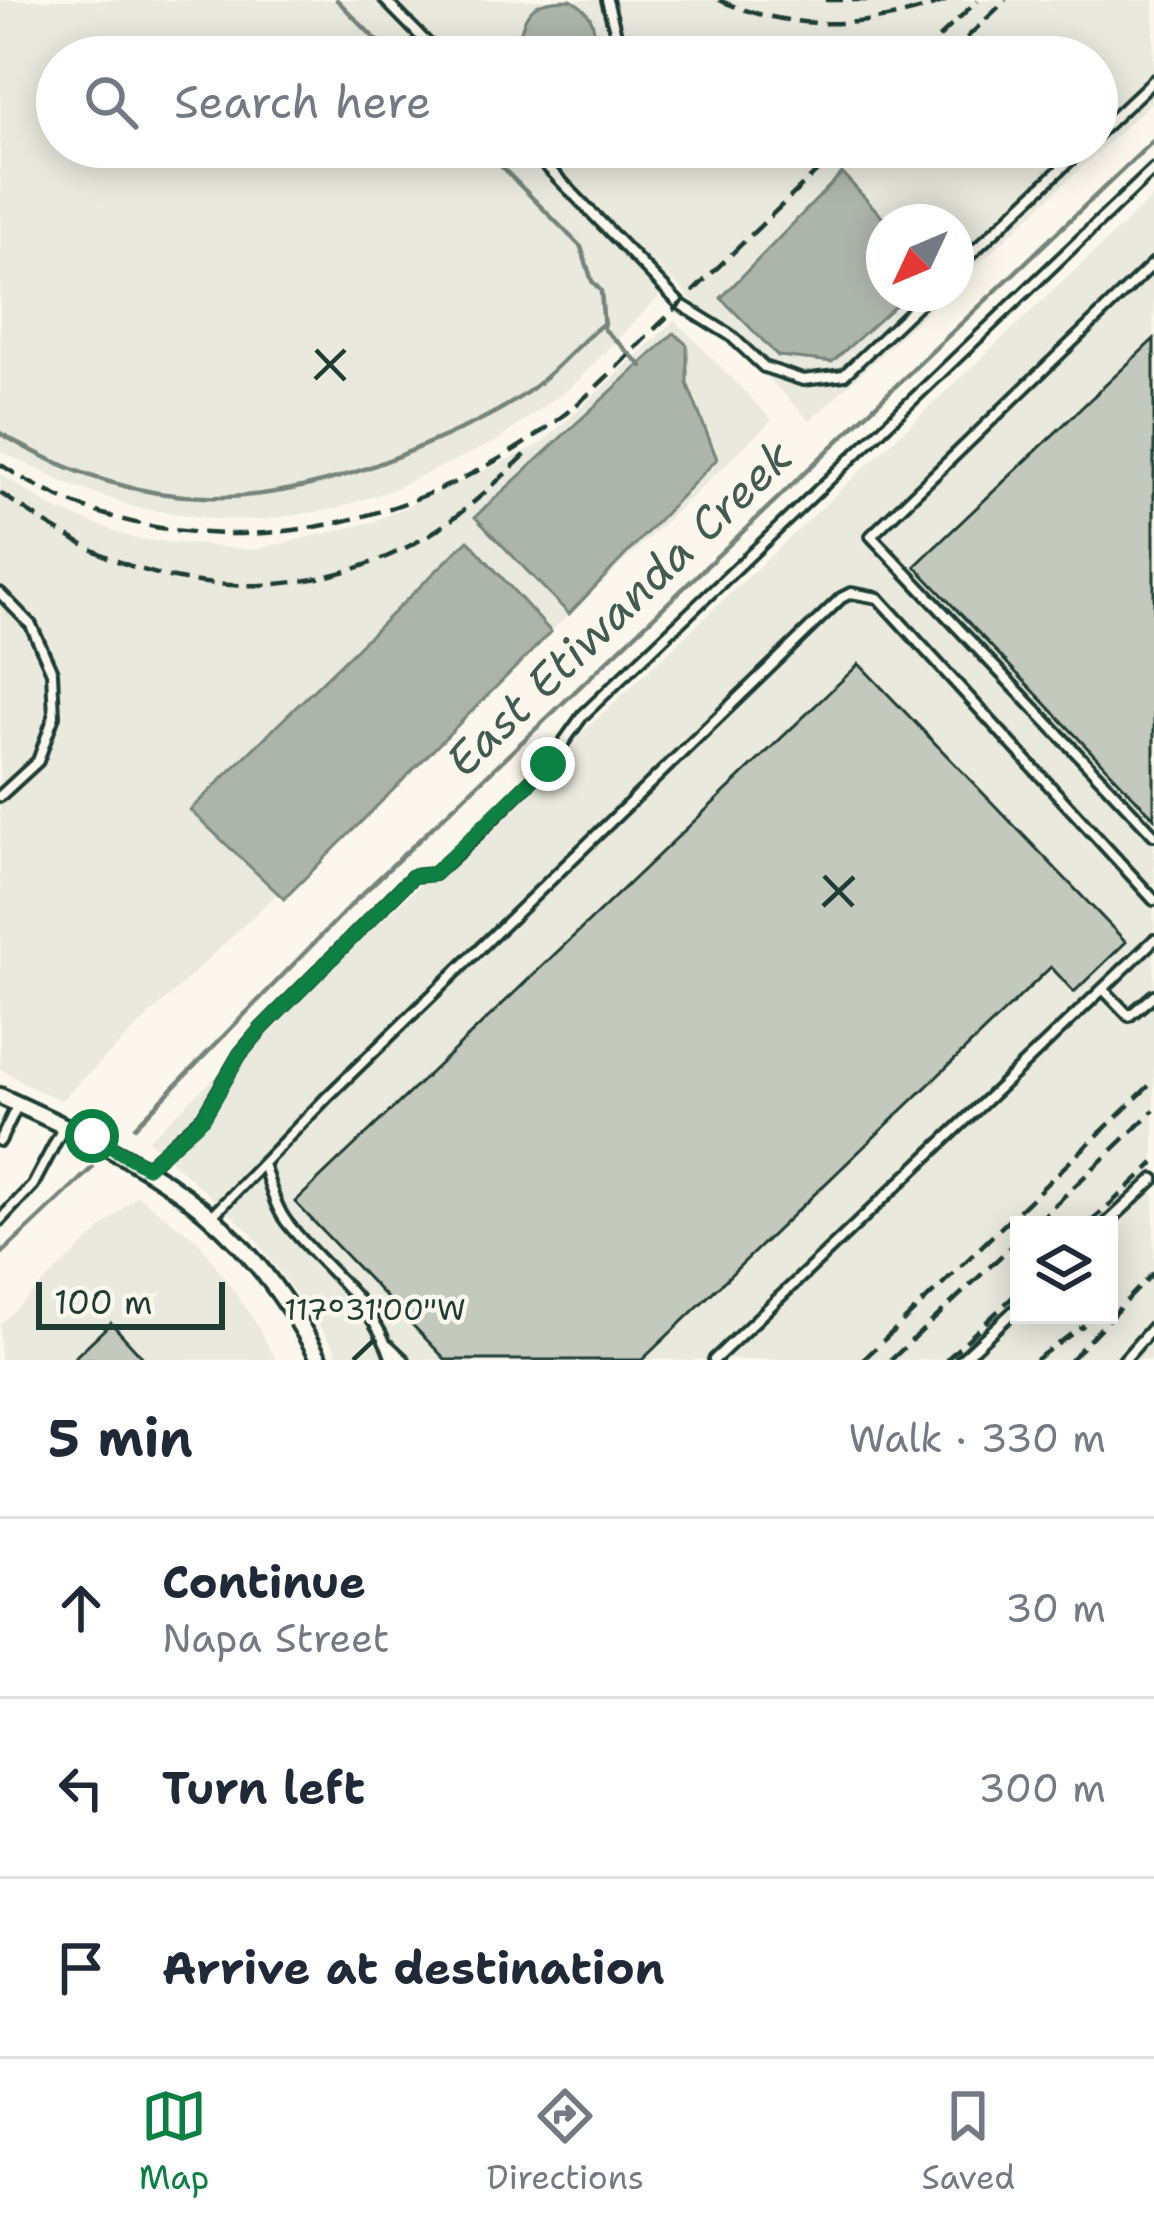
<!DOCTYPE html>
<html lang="en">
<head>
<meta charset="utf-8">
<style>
	:root { --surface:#fff; --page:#f6f6f7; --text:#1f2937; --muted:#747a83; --line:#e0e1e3; --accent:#0b8043 }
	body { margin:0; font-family:"Shantell Sans",sans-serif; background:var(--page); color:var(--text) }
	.controls { position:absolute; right:36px; bottom:36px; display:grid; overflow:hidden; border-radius:0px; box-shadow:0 6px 30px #0003 }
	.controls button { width:108px; height:108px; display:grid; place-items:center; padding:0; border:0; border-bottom:3px solid var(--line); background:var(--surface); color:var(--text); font:60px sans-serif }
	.compass { position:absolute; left:866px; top:204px; width:108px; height:108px; border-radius:50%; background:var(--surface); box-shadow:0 6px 30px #0003; rotate:226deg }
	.scale { position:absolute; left:36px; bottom:30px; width:189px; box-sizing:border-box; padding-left:12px; border:6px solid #1f3d34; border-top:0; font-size:33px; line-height:42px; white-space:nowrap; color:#1f3d34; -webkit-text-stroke:9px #fbf7ec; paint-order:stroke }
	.stop { position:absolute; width:36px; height:36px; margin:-27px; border:9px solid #0b8043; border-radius:50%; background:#fff }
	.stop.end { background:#0b8043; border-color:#fff; box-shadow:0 3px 12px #0008 }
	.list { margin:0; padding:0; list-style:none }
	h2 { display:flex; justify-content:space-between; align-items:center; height:156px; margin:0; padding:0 48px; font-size:51px }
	h2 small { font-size:39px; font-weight:400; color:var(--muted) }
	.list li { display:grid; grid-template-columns:78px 1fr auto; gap:36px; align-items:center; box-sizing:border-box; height:180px; padding:0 48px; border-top:3px solid var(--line) }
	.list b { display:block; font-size:45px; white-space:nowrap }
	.list p { margin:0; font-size:39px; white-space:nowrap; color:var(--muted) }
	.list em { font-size:39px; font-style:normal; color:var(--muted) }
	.icon { flex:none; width:66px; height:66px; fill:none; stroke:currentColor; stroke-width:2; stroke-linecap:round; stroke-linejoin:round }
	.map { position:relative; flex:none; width:1154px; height:1360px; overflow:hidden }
	.search { position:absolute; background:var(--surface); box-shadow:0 6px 30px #0003; left:36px; right:36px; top:36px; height:132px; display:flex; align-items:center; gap:30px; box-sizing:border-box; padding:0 42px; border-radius:66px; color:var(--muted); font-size:45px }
	.sheet { height:696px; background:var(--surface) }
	nav { display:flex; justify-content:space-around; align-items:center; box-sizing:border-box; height:168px; border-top:3px solid var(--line); background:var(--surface); font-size:33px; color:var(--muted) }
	nav a { display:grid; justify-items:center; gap:6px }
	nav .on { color:var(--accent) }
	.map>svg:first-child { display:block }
	.built { fill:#eae9de; fill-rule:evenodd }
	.water { fill:#adb4aa; stroke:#74847b; stroke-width:3 }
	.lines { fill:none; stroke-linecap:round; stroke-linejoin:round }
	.stream { stroke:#74847b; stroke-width:4.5 }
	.building { fill:#c4c9be; stroke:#1f3d34; stroke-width:3 }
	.service-casing { stroke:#1f3d34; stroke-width:16 }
	.minor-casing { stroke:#1f3d34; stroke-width:22 }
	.service { stroke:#fbf7ec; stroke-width:8 }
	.minor { stroke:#fbf7ec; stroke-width:14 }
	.rail { stroke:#1f3d34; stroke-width:4.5; stroke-dasharray:18 9; stroke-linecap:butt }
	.route { stroke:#0b8043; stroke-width:15 }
	.ticks { fill:none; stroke:#1f3d34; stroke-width:4.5 }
	.labels { text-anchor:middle; stroke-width:9; stroke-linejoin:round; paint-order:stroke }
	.water-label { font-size:45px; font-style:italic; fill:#425b52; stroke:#fbf7ec }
	.ticks-label { font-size:30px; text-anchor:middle; fill:#1f3d34; stroke:#fbf7ec; stroke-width:9; stroke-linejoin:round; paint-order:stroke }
</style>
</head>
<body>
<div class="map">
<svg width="1154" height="1360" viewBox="0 0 1154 1360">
	<rect width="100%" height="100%" fill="#fbf7ec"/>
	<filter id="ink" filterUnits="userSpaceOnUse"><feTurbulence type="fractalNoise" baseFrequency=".00833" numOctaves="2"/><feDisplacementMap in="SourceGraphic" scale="24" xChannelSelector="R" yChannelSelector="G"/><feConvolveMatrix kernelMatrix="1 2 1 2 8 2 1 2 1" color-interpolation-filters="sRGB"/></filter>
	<g filter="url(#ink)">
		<!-- built -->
		<path class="built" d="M0,0H1154V100L956,285V222H884V294H946L810,421L649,256L673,282L571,387L495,442L386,492L335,509L262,520L215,519L138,508L67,484L0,451ZM57,57H1097V147H57Z
			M1154,196V1355L1151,1360H339L335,1348L251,1233L148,1140ZM1019,1225H1109V1315H1019Z
			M675,320L772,420L61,1100L32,1088L0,1068V474L55,509L135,539L254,550L373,522L541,444Z
			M137,1195L200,1243L252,1317L276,1360H0V1324Z"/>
		<!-- water -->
		<path class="water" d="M571,0C594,12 600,33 588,56L529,57L521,32C527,3 544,0 571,0Z
			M842,173L887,222H884V294H908L832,362L778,356L721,298Z
			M674,333L687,345V383L717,459L569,614L475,517Z
			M468,540L551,632L284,899L190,810Z"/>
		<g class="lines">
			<!-- stream -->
			<path class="stream" d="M337,0L393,57
				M482,147L581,247L592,281L601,291L604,329L642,366
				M0,433C144,520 273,513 422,446C459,430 496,415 529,391C556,371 577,344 604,323
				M135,1127L356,900L1154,140
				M0,1255L92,1168"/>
		</g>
		<!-- building -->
		<path class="building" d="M1154,339V818L915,566Z
			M859,664L1126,942L1074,992L1051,967L642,1360H446L295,1202Z
			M111,1323L145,1360H72Z"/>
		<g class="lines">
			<!-- service casing -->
			<g class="service-casing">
				<path id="service" d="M385,0L441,57
					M605,57L618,42L607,0
					M1097,134L1154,80
					M528,147L680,304L730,335L764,367L803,380L844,375L929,294
					M1154,263L871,536L1154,835
					M956,268L1084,147
					M0,593L31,625L52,672L54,716L38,761L0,796
					M1104,990L1129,1016L1154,995
					M0,1141L18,1104
					M263,1164C270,1184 275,1209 289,1225C325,1270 374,1302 392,1360
					M147,1167L203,1117L240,1054L261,1029L413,876L434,874L466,845L548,764L583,715L1154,169
					M212,1216L328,1096L841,598L851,593L878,598L1154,900
					M0,1220L33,1185L64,1126
					M1105,1225L1154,1179
					M388,1345L404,1360
					M714,1360L1154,940
					M961,1360L1019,1306
					M1124,1360L1154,1326"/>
			</g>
			<!-- minor casing -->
			<g class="minor-casing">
				<path id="minor" d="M0,1096C150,1165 238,1207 320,1360"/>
			</g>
			<!-- service -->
			<use href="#service" class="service"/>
			<!-- minor -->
			<use href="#minor" class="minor"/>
			<!-- rail -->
			<path class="rail" d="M719,0C791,32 874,30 947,0
				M825,0H886
				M919,57L978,0
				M947,57L1006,0
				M0,464C180,585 413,538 574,407C606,380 635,347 666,318C724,261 783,204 842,147
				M0,493C41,520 81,548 128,565C230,602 354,588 444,525C474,504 501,478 527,453
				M1034,1225L1154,1110
				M1088,1225L1154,1163
				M863,1360L1154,1081
				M891,1360L1019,1239
				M946,1360L1019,1291
				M1035,1360L1084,1325
				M1070,1360L1153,1273"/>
		</g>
	</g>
	<g class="lines" filter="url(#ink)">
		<!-- route -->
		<path class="route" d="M92,1136L147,1167L203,1118L240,1054L261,1029L413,876L434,874L548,764"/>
	</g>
	<!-- ticks -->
	<path class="ticks" d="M316,350L345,380M315,379L345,350M824,876L853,906M823,906L854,877M353,1360L375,1339"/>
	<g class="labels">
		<!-- water labels -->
		<g class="water-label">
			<text transform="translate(619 608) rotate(-44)" y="16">East Etiwanda Creek</text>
		</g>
	</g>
	<g class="ticks-label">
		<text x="375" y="1320">117°31'00"W</text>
	</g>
</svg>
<div class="controls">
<button><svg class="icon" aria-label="layers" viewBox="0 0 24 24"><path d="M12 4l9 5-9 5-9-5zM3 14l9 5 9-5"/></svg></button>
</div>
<svg class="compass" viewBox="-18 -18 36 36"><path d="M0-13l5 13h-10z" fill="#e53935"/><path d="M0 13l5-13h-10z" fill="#747a83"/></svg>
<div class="scale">100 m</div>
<div class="stop" style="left:92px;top:1136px"></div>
<div class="stop end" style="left:548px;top:764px"></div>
<div class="search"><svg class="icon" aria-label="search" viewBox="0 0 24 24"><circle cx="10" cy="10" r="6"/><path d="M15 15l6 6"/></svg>Search here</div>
</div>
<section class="sheet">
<h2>5 min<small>Walk · 330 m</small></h2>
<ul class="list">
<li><svg class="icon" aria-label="ahead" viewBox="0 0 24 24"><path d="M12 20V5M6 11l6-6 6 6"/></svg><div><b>Continue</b><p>Napa Street</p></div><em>30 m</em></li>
<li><svg class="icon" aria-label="left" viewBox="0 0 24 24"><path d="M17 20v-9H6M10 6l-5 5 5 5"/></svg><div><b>Turn left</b></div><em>300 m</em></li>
<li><svg class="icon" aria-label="arrive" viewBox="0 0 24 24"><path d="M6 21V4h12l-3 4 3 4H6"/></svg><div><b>Arrive at destination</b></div></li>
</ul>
</section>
<nav>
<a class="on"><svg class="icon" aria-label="map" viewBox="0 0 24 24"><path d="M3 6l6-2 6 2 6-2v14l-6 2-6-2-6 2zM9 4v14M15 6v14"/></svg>Map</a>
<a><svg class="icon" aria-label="directions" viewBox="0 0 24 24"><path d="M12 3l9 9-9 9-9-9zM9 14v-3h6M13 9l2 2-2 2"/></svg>Directions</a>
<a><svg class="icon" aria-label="saved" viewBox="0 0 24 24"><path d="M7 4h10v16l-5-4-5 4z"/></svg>Saved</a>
</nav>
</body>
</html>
